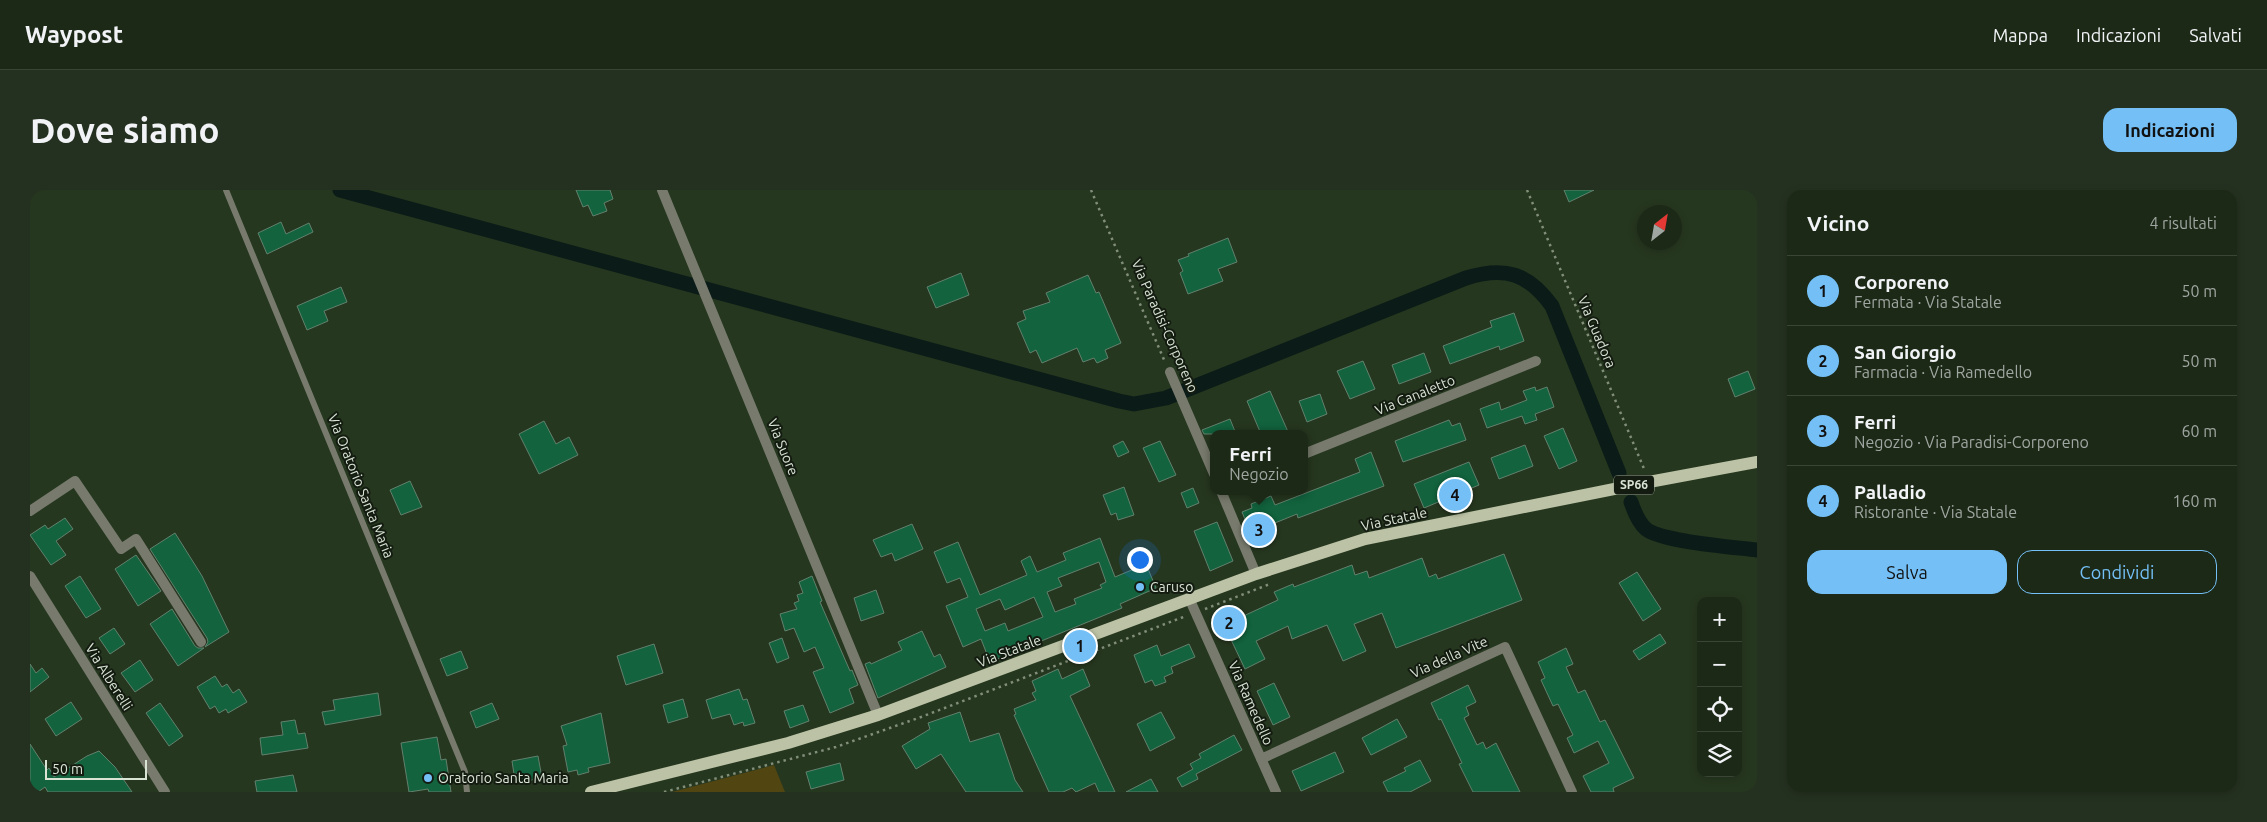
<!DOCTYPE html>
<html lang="it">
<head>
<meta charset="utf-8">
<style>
	:root { --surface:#1c2917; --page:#253120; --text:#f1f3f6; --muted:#a0a6a1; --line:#3a4536; --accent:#74c0f6 }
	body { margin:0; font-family:Ubuntu,sans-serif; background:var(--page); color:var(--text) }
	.controls { position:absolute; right:15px; bottom:15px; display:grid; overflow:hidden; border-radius:10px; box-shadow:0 2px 8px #0003 }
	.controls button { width:45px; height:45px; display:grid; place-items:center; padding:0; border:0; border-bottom:1px solid var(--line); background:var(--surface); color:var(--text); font:25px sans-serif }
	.compass { position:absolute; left:1607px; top:15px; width:45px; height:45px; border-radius:50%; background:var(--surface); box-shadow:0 2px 8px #0003; rotate:31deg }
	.scale { position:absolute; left:15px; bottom:12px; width:102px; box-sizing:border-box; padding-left:5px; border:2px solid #d9e4d5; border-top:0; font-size:14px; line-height:18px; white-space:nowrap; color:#d9e4d5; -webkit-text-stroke:4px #141c11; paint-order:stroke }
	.you { position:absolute; left:1109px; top:369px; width:18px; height:18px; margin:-12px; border:4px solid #fff; border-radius:50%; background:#1a73e8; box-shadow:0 0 0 8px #1a73e833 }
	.badge { display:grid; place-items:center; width:32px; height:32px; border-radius:50%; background:var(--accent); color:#111; font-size:16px; font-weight:700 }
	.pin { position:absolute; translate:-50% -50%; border:2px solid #fff; box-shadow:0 1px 5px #0006 }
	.popup { position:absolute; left:1180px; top:240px; width:98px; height:65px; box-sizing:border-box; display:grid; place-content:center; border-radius:10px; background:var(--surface); filter:drop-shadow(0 1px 4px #0005); font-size:16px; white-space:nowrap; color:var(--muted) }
	.popup b { font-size:19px; color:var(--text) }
	.popup::after { content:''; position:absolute; left:50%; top:100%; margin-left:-10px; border:10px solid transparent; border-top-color:var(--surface) }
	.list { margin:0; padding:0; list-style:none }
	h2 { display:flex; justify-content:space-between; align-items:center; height:65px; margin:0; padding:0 20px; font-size:21px }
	h2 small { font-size:16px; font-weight:400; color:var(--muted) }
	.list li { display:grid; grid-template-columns:32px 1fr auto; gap:15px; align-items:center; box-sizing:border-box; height:70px; padding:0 20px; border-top:1px solid var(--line) }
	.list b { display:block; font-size:19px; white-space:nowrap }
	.list p { margin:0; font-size:16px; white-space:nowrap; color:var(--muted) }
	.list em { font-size:16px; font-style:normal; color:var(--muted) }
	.actions { display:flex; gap:10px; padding:15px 20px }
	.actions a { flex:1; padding:11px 0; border:1px solid var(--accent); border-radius:15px; text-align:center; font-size:18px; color:var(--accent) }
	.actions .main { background:var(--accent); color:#111 }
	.icon { flex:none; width:28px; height:28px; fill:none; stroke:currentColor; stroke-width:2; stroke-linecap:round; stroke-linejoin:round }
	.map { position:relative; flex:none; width:1727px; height:602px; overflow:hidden; border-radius:15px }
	header { display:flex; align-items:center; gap:30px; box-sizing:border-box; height:70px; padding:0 25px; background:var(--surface); border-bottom:1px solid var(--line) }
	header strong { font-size:24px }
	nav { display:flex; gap:28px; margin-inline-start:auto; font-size:18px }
	.intro { display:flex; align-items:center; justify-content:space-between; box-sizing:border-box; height:120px; padding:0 30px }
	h1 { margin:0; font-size:35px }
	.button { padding:12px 22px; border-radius:15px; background:var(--accent); color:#111; font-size:18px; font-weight:700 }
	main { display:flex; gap:30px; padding:0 30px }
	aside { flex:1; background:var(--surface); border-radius:15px; box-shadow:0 2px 8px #0003 }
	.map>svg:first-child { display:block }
	.green { fill:#514512 }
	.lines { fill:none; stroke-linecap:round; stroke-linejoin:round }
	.canal { stroke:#0b1c18; stroke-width:15 }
	.building { fill:#12633e; stroke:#62816e; fill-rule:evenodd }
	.path { stroke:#808e7a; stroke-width:2.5; stroke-dasharray:2.5 4; stroke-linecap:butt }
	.service { stroke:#777a6c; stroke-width:6 }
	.minor { stroke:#777a6c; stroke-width:10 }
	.primary { stroke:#bcc2a5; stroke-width:12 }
	.poi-dot { fill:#74c0f6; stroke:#141c11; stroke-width:2 }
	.labels { text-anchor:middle; stroke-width:4; stroke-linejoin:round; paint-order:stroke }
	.shield { fill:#141c11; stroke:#9ea89a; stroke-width:1 }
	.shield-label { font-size:12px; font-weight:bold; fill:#d9e4d5 }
	.street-label { font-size:14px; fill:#d9e4d5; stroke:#141c11 }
	.poi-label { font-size:14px; fill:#d9e4d5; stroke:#141c11; text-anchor:start }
</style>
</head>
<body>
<header>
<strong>Waypost</strong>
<nav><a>Mappa</a><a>Indicazioni</a><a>Salvati</a></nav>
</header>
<div class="intro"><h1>Dove siamo</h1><a class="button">Indicazioni</a></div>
<main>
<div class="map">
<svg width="1727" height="602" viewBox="0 0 1727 602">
	<rect width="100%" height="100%" fill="#26371f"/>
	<!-- green -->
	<path class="green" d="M744,575L755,602H642Z"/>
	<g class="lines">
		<!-- canal -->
		<path class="canal" d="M310,0L1089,211L1104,214L1136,208L1436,88C1475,76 1498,83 1522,116L1589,283
			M1601,312C1604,321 1609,333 1616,339C1632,352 1704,357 1727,360"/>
	</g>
	<!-- building -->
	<path class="building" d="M546,0H580L583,9L574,13L577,21L563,26L558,15L553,17Z
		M1534,0H1564L1539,12Z
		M251,32L256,44L279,33L283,42L237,64L228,43Z
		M1198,48L1207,72L1188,79L1193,91L1158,104L1150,83L1153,81L1148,70L1159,66L1158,64Z
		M931,83L939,105L906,118L897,97Z
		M1058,85L1066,103L1069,102L1091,153L1075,160L1078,168L1067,173L1064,168L1053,172L1047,158L1012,173L1006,160L1000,163L987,133L996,129L993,121L1020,112L1016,103Z
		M311,97L317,112L294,121L298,131L277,140L267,116Z
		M1484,123L1494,151L1470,160L1469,156L1420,174L1413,156L1462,137L1460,131Z
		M1394,163L1401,182L1369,194L1362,175Z
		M1333,171L1345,199L1320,209L1307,181Z
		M1718,181L1725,199L1705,207L1698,189Z
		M1505,197L1506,201L1517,197L1524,217L1505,224L1507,230L1495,234L1492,226L1457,238L1450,219L1469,212L1471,220L1497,210L1493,201Z
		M1240,201L1259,244H1231L1217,211Z
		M1290,204L1297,224L1277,232L1269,211Z
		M1200,229L1206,244H1174L1172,240Z
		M1419,230L1422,236L1430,233L1436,250L1373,272L1365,251Z
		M514,231L526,254L539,247L548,265L509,284L489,244Z
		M1533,238L1547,271L1529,279L1514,246Z
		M1093,251L1099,262L1088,267L1083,256Z
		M1130,251L1146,285L1129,292L1113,258Z
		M1495,255L1503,276L1469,289L1461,268Z
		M1341,262L1354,296L1268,328L1267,324L1235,337L1236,341L1226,345L1224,338L1219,339L1212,322L1222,318L1221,314L1241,306L1245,315L1330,282L1325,269Z
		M1439,272L1449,295L1394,318L1384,294Z
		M380,291L392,317L371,325L360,300Z
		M1094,297L1104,325L1088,330L1086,323L1081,325L1073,305Z
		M1163,298L1169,313L1157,318L1151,303Z
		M35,328L43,339L26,351L36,365L21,375L0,345L15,335L18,339Z
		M1187,332L1203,371L1180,381L1164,341Z
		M882,334L893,359L865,371L862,363L851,367L843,350Z
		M145,343L172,386L199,442L175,457L178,452L177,448L120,359Z
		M1070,348L1085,387L1116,374L1126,398L1090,414L1092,418L960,472L951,449L933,457L916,416L938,407L930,388L917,393L904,362L928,352L950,405L997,385L991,371L1000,366L1007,382L1036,370L1033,363ZM1069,372L1076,392L1070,395L1072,398L1044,409L1046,414L1025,422L1017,402L1032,396L1028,388ZM1004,407L1013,427L978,441L975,433L955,441L946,419L970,409L975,420Z
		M1474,364L1492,410L1366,458L1352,423L1324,434L1336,461L1313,471L1297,435L1262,449L1258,436L1226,451L1235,469L1215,479L1194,435L1248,410L1244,402L1263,394L1264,397L1322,375L1325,385L1337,381L1339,388L1392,368L1399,387L1406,384L1408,389Z
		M106,365L131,401L108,416L85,379Z
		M1607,382L1631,419L1613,431L1589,393Z
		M50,386L71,419L56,428L35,396Z
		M782,386L792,411L790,412L820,481L822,480L828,495L819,499L824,513L800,523L783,482L794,478L785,457L774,462L764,438L755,441L750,424L767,419L764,413L769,411L767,405L773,403L769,392Z
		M846,400L854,423L831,431L824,408Z
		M142,419L165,456L168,458H174L148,476L120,434Z
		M84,438L95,454L80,464L69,448Z
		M892,441L904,467L910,464L916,477L848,508L835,474L840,472L841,474L872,460L868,452Z
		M1630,444L1636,453L1609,470L1603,461Z
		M752,448L759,468L747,473L739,453Z
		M624,454L633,483L596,495L587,466Z
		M1159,454L1165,467L1141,477L1143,483L1134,487L1136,492L1125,496L1122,490L1115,493L1104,465L1127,455L1131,466Z
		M1536,458L1543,474L1536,477L1548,503L1555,500L1570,532L1575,530L1604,588L1583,598L1584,602H1561L1553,586L1579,573L1568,551L1544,563L1537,548L1543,545L1528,514L1523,516L1511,490L1515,488L1508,472Z
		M431,461L438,478L417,486L410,469Z
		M110,470L123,490L105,502L91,483Z
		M0,474L6,483L12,478L19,487L0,502Z
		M1028,479L1032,489L1053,479L1060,496L1040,506L1085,602H1069L1065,593L1046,602L1042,598L1033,602H1019L984,525L986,524L984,519L1006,510L1002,503L1006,501L1002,491Z
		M185,486L192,497L197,494L203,503L209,499L217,512L198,523L196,519L189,523L185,516L180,519L167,497Z
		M1244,493L1260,527L1243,535L1227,501Z
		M1438,495L1446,512L1436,517L1439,525L1434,528L1447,555L1453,552L1456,559L1466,553L1490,602H1443L1429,574L1432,573L1411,529L1409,530L1401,513Z
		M709,499L713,510L717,509L725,533L714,536L713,532L704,535L700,524L682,529L676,510Z
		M348,503L351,525L295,535L292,522L305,520L303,510Z
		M653,509L658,527L638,533L633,515Z
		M41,512L52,529L26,546L15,529Z
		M130,513L153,546L139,556L116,523Z
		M462,513L469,529L446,538L440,522Z
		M773,515L779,531L760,538L754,521Z
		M930,522L940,552L969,543L985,590L993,602H936L911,564L886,579L872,556L900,539L898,533Z
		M1131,522L1145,548L1120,561L1107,534Z
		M571,523L580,573L558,578L559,582L548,585L547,580L538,582L533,556L537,555L531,536Z
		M1367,529L1377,547L1341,565L1332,548Z
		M265,530L268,544L275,543L278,558L232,565L230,548L253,545L251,532Z
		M1204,545L1212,560L1166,584L1168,589L1152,597L1147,588L1163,579L1160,574L1171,568L1169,564Z
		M407,547L411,570L416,569L421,602H399L398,599L379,602L371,553Z
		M0,554L17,580L19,578L24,587L57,566L69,561L85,577L102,602H18L15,597L8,602H0Z
		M1305,562L1314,582L1271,601L1262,581Z
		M508,566L512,588L491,592L489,583L484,584L482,571Z
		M1390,570L1401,591L1380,602H1358L1353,592L1376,581L1374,578Z
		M810,573L814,590L781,599L776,582Z
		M263,585L267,602H227L225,591Z
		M1121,589L1128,602H1096Z"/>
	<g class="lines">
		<!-- path -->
		<path class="path" d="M1061,0L1135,172
			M1497,0L1615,281
			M1175,419L1240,394
			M634,602L806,557L891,527L1156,426"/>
		<!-- service -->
		<path class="service" d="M196,0L435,582L437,602"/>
		<!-- minor -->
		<path class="minor" d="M632,0L848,525
			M1140,182L1184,284
			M1274,264L1506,171
			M1191,301L1226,384
			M0,321L45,291L91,359L106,349L171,452
			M0,386L135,602
			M1159,408L1246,602
			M1231,569L1475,457L1542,602"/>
		<!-- primary -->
		<path class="primary" d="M561,602L758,553L848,525L1226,384L1335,349L1619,292L1727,272"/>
	</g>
	<!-- markers -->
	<g class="poi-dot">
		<circle cx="1110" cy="397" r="5"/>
		<circle cx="398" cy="588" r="5"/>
	</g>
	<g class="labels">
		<!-- shield labels -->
		<rect class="shield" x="1584" y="285.5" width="40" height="19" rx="4"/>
		<g class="shield-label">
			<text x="1604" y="299">SP66</text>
		</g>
		<!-- street labels -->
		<g class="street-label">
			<text transform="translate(1135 136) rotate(66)" y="5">Via Paradisi-Corporeno</text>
			<text transform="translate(1567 142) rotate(67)" y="5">Via Guadora</text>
			<text transform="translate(1385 205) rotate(-22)" y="5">Via Canaletto</text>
			<text transform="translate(753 257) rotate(68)" y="5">Via Suore</text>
			<text transform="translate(331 296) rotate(68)" y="5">Via Oratorio Santa Maria</text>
			<text transform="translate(1364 329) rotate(-12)" y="5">Via Statale</text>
			<text transform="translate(979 461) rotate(-21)" y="5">Via Statale</text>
			<text transform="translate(1419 467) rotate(-24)" y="5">Via della Vite</text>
			<text transform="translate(79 487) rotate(58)" y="5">Via Alberelli</text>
			<text transform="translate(1221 513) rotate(66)" y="5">Via Ramedello</text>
		</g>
		<!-- poi labels -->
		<g class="poi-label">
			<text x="1120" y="402">Caruso</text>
			<text x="408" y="593">Oratorio Santa Maria</text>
		</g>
	</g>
</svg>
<div class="controls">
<button>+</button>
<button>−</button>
<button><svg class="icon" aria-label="locate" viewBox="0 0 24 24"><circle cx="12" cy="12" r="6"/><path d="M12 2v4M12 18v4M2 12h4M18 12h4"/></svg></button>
<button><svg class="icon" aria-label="layers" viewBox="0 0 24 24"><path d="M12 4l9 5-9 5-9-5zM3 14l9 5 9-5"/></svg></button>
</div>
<svg class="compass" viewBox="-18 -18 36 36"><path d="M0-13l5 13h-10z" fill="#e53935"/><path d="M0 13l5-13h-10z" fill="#a0a6a1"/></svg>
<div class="scale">50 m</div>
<div class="you"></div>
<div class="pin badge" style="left:1050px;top:456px">1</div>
<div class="pin badge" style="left:1199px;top:433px">2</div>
<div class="pin badge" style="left:1229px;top:340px">3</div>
<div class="popup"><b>Ferri</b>Negozio</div>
<div class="pin badge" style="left:1425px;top:305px">4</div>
</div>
<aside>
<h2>Vicino<small>4 risultati</small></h2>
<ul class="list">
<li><span class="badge">1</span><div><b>Corporeno</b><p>Fermata · Via Statale</p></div><em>50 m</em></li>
<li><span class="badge">2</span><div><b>San Giorgio</b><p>Farmacia · Via Ramedello</p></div><em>50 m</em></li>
<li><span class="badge">3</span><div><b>Ferri</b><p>Negozio · Via Paradisi-Corporeno</p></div><em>60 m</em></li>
<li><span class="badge">4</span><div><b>Palladio</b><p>Ristorante · Via Statale</p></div><em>160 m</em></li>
</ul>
<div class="actions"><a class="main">Salva</a><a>Condividi</a></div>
</aside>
</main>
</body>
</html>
